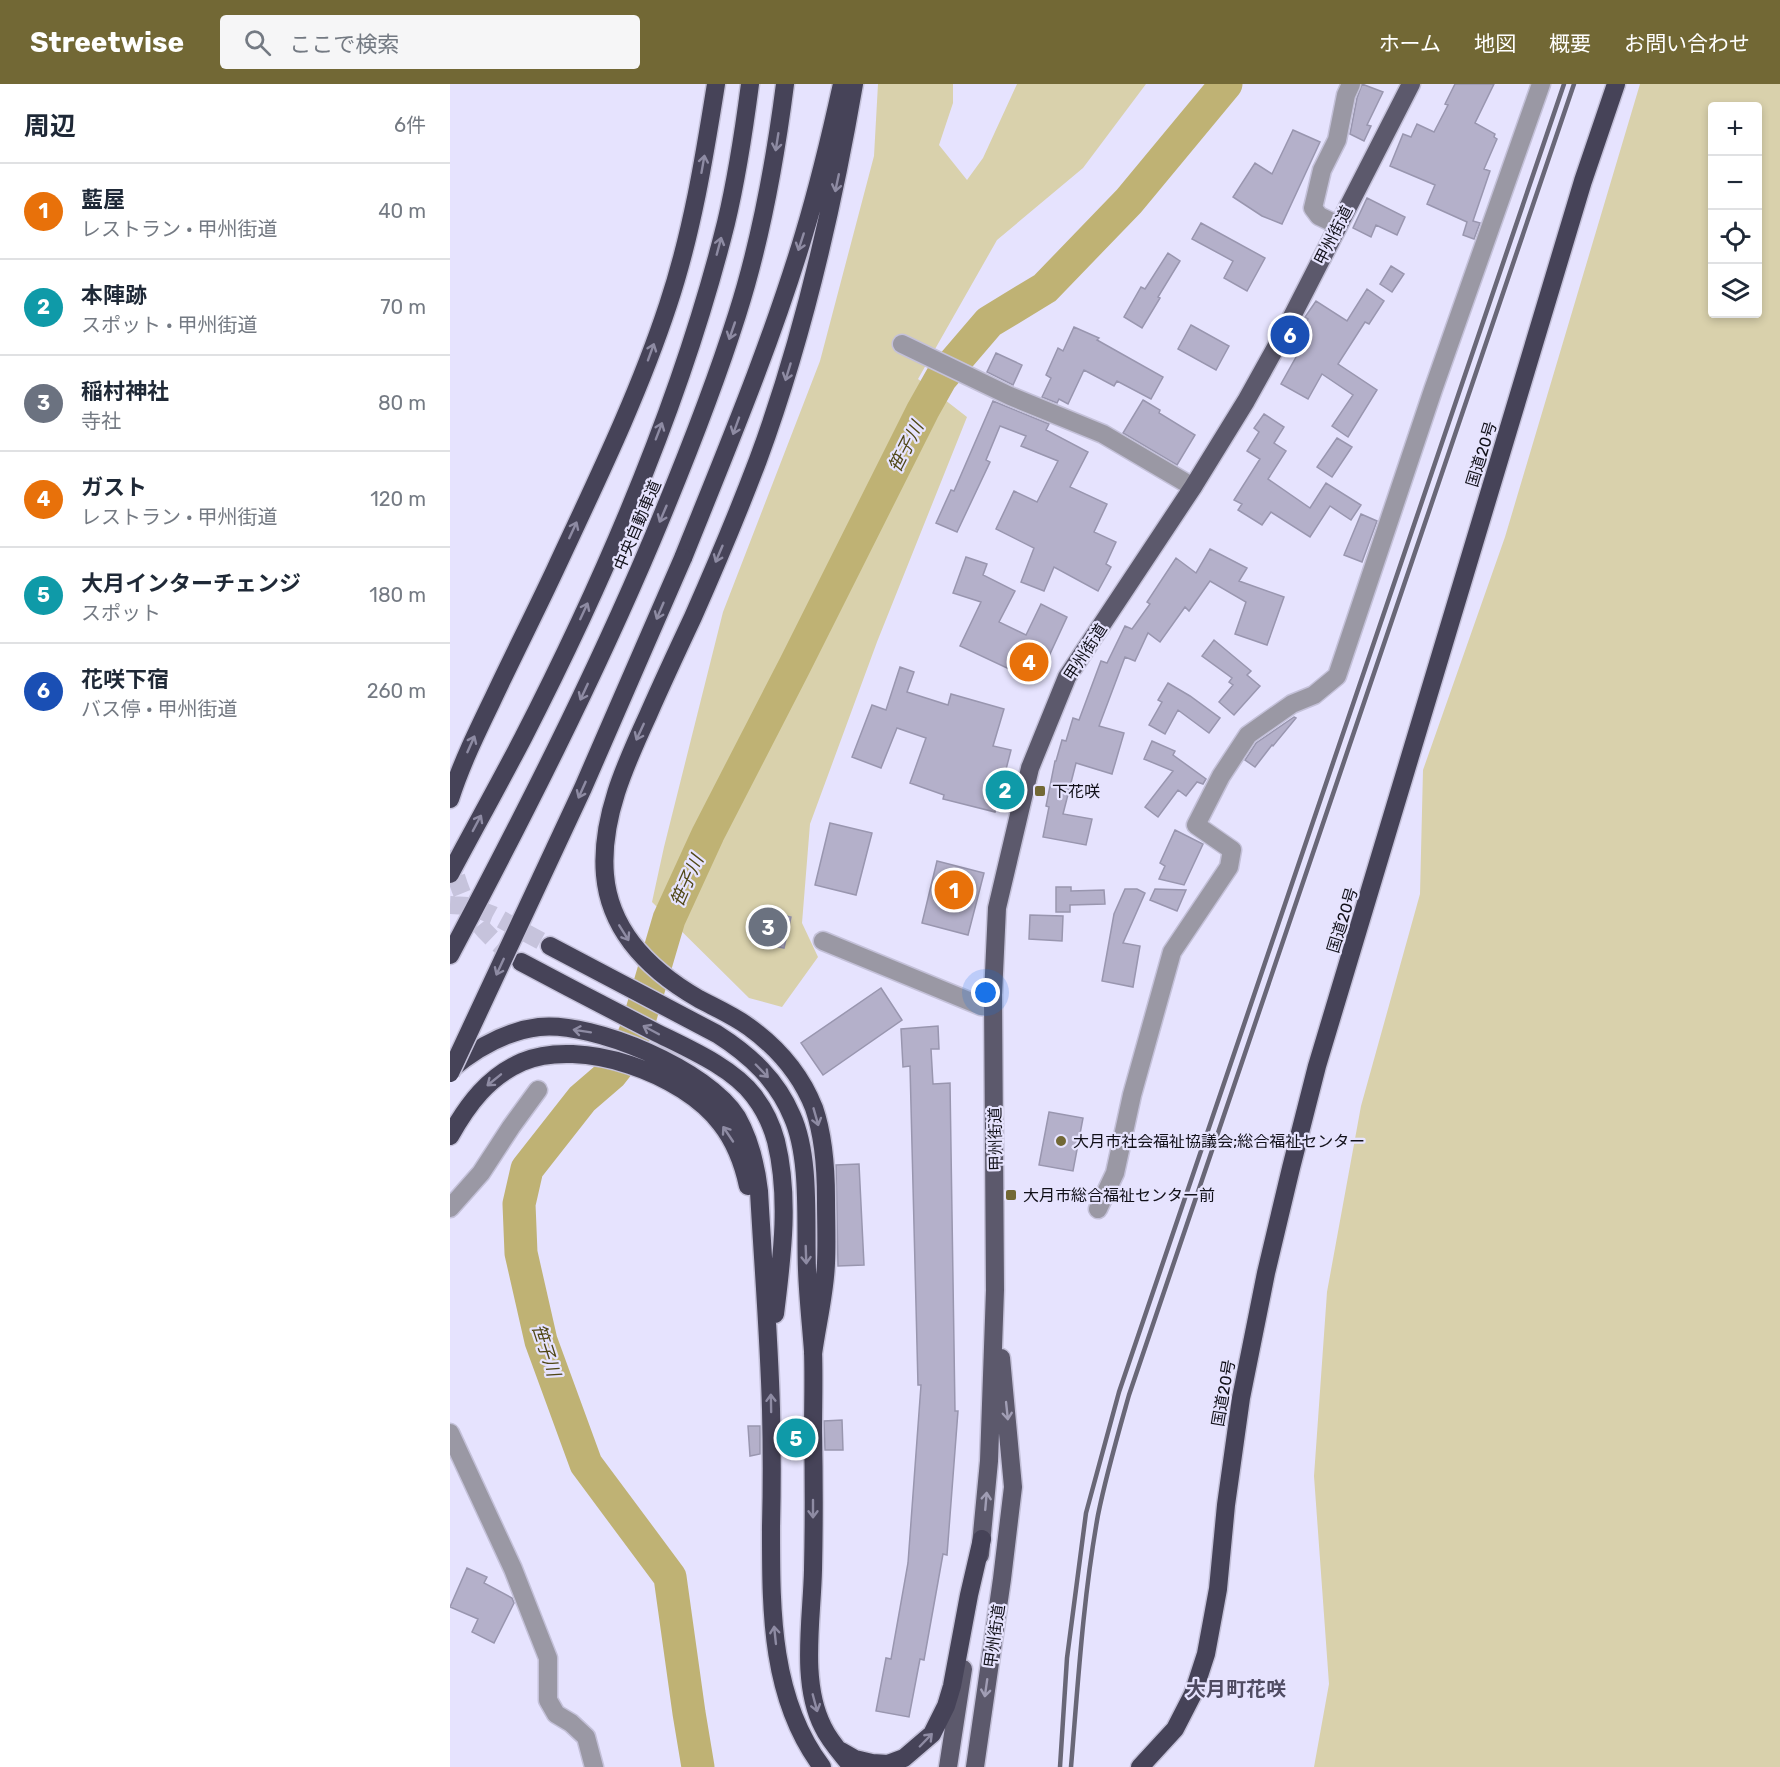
<!DOCTYPE html>
<html lang="ja">
<head>
<meta charset="utf-8">
<style>
	:root { --surface:#fff; --page:#f6f6f7; --text:#1f2937; --muted:#747a83; --line:#e0e1e3; --accent:#726835 }
	body { margin:0; font-family:Rubik,"Noto Sans JP",sans-serif; background:var(--page); color:var(--text) }
	.controls { position:absolute; right:18px; top:18px; display:grid; overflow:hidden; border-radius:6px; box-shadow:0 3px 9px #0003 }
	.controls button { width:54px; height:54px; display:grid; place-items:center; padding:0; border:0; border-bottom:2px solid var(--line); background:var(--surface); color:var(--text); font:30px sans-serif }
	.you { position:absolute; left:536px; top:909px; width:21px; height:21px; margin:-15px; border:4px solid #fff; border-radius:50%; background:#1a73e8; box-shadow:0 0 0 9px #1a73e833 }
	.badge { display:grid; place-items:center; width:39px; height:39px; border-radius:50%; background:var(--accent); color:#fff; font-size:20px; font-weight:700 }
	.pin { position:absolute; translate:-50% -50%; border:3px solid #fff; box-shadow:0 2px 6px #0006 }
	.list { margin:0; padding:0; list-style:none }
	h2 { display:flex; justify-content:space-between; align-items:center; height:78px; margin:0; padding:0 24px; font-size:26px }
	h2 small { font-size:20px; font-weight:400; color:var(--muted) }
	.list li { display:grid; grid-template-columns:39px 1fr auto; gap:18px; align-items:center; box-sizing:border-box; height:96px; padding:0 24px; border-top:2px solid var(--line) }
	.list b { display:block; font-size:22px; white-space:nowrap }
	.list p { margin:0; font-size:20px; white-space:nowrap; color:var(--muted) }
	.list em { font-size:20px; font-style:normal; color:var(--muted) }
	.icon { flex:none; width:33px; height:33px; fill:none; stroke:currentColor; stroke-width:2; stroke-linecap:round; stroke-linejoin:round }
	.map { position:relative; flex:none; width:1330px; height:1683px; overflow:hidden }
	header { display:flex; align-items:center; gap:36px; box-sizing:border-box; height:84px; padding:0 30px; background:var(--accent); color:#fff }
	header strong { font-size:28px }
	nav { display:flex; gap:33px; margin-inline-start:auto; font-size:21px }
	.search { width:420px; height:54px; background:var(--page); display:flex; align-items:center; gap:15px; box-sizing:border-box; padding:0 21px; border-radius:6px; color:var(--muted); font-size:22px }
	main { display:flex }
	aside { flex:1; background:var(--surface) }
	.map>svg:first-child { display:block }
	.green { fill:#d9d1ac; fill-rule:evenodd }
	.lines { fill:none; stroke-linecap:round; stroke-linejoin:round }
	.river { stroke:#bfb274; stroke-width:33 }
	.building { fill:#b4b0ca; stroke:#9996af; stroke-width:1.5 }
	.highway-tunnel { stroke:#c6c3dc; stroke-width:18; stroke-dasharray:18 9; stroke-linecap:butt }
	.minor-casing { stroke:#c4c1d9; stroke-width:21 }
	.major-casing { stroke:#c4c1d9; stroke-width:21 }
	.highway-casing { stroke:#c4c1d9; stroke-width:21 }
	.minor { stroke:#9a98a4; stroke-width:18 }
	.major { stroke:#5c596c; stroke-width:18 }
	.highway { stroke:#464358; stroke-width:18 }
	.rail { stroke:#696777; stroke-width:4.5 }
	.highway-bridge-casing { stroke:#c4c1d9; stroke-width:21; stroke-linecap:butt }
	.highway-bridge { stroke:#464358; stroke-width:18 }
	.oneway { stroke:#8e8ba3 }
	.oneway2 { stroke:#a19eb5 }
	.poi-dot { fill:#726835; stroke:#e6e3fe; stroke-width:2 }
	.labels { text-anchor:middle; stroke-width:4.5; stroke-linejoin:round; paint-order:stroke }
	.street-label { font-size:16px; fill:#111019; stroke:#e6e3fe }
	.poi-label { font-size:16px; fill:#111019; stroke:#e6e3fe; text-anchor:start }
	.water-label { font-size:18px; font-style:italic; fill:#504716; stroke:#e6e3fe }
	.quarter-label { font-size:20px; font-weight:bold; fill:#4f4b62; stroke:#e6e3fe }
</style>
</head>
<body>
<header>
<strong>Streetwise</strong>
<div class="search"><svg class="icon" aria-label="search" viewBox="0 0 24 24"><circle cx="10" cy="10" r="6"/><path d="M15 15l6 6"/></svg>ここで検索</div>
<nav><a>ホーム</a><a>地図</a><a>概要</a><a>お問い合わせ</a></nav>
</header>
<main>
<aside>
<h2>周辺<small>6件</small></h2>
<ul class="list">
<li><span class="badge" style="background:#e8710a">1</span><div><b>藍屋</b><p>レストラン · 甲州街道</p></div><em>40 m</em></li>
<li><span class="badge" style="background:#0f9aa8">2</span><div><b>本陣跡</b><p>スポット · 甲州街道</p></div><em>70 m</em></li>
<li><span class="badge" style="background:#6b7280">3</span><div><b>稲村神社</b><p>寺社</p></div><em>80 m</em></li>
<li><span class="badge" style="background:#e8710a">4</span><div><b>ガスト</b><p>レストラン · 甲州街道</p></div><em>120 m</em></li>
<li><span class="badge" style="background:#0f9aa8">5</span><div><b>大月インターチェンジ</b><p>スポット</p></div><em>180 m</em></li>
<li><span class="badge" style="background:#1a4fb4">6</span><div><b>花咲下宿</b><p>バス停 · 甲州街道</p></div><em>260 m</em></li>
</ul>
</aside>
<div class="map">
<svg width="1330" height="1683" viewBox="0 0 1330 1683">
	<rect width="100%" height="100%" fill="#e6e3fe"/>
	<!-- green -->
	<path class="green" d="M428,0H503V19L489,61L517,96L533,74L567,0H696L633,84L547,156L468,295L517,333L427,558L360,740L352,839L368,873L332,923L299,914L202,818L214,763L273,528L370,277L424,72Z
		M1190,0H1330V1683H864L879,1600L864,1392L877,1208L911,1022L970,810L973,686L1055,453ZM1262,22H1308V230H1262Z"/>
	<g class="lines">
		<!-- river -->
		<path class="river" d="M248,1683L239,1629L220,1493L136,1380L91,1257L71,1169L69,1120L77,1085L132,1015L161,990L175,972L187,944L219,835L258,750L345,581L473,326L491,294L539,238L595,204L679,117L776,0"/>
	</g>
	<!-- building -->
	<path class="building" d="M912,0L933,8L917,41L921,42L914,57L900,50L907,14Z
		M1005,0H1044L1025,39L1045,50L1044,53L1047,55L1034,85L1040,87L1023,137L1030,139L1024,155L1013,151L1017,138L977,120L985,101L940,82L953,50L961,53L967,40L984,48L998,21L995,20Z
		M843,46L870,58L832,140L812,132L783,113L805,79L822,90Z
		M917,114L955,133L947,151L926,141L921,153L903,144Z
		M751,139L815,174L797,207L774,194L783,177L742,155Z
		M718,169L730,177L708,213L710,214L692,244L674,233L691,203L695,205Z
		M941,182L954,190L942,208L930,200Z
		M917,205L934,217L919,240L915,238L888,280L927,306L898,353L882,342L903,311L872,290L858,315L831,300L855,257L847,252L858,235L855,233L866,217L897,237Z
		M741,241L779,262L766,286L728,265Z
		M624,243L649,254L647,256L713,293L701,315L667,297L664,302L634,286L618,320L609,315L607,319L592,313L601,294L596,291L608,264L613,267Z
		M546,269L572,281L563,301L537,288Z
		M693,316L710,326L709,329L745,351L727,381L673,349Z
		M543,317L599,340L596,346L638,368L620,403L657,420L644,448L666,458L656,480L661,483L648,507L604,483L594,507L571,498L584,464L546,445L564,407L587,418L608,377L571,362L576,352L550,342L536,376L540,378L507,448L486,439L501,406L504,407Z
		M814,330L834,343L824,359L836,367L818,395L860,424L876,399L911,421L901,436L880,422L860,453L821,428L812,441L788,426L792,420L784,416L810,375L797,367L809,348L804,344Z
		M887,354L902,363L882,393L867,383Z
		M911,430L927,437L912,478L894,471Z
		M760,465L797,484L789,497L834,513L817,561L785,550L796,518L760,497L739,527L735,523L710,558L698,549L685,577L675,573L649,642L674,649L662,690L626,679L613,730L642,735L636,761L593,753L599,723L596,722L605,677H606L612,656L616,657L623,634L629,636L651,577L657,579L675,542L682,545L700,520L697,518L726,474L746,489Z
		M516,473L537,480L533,491L565,507L549,538L576,551L591,520L617,533L587,598L510,562L531,518L503,509Z
		M764,556L801,587L797,591L810,602L784,631L769,618L783,601L779,598L782,594L752,572Z
		M450,583L464,588L457,608L498,621L501,610L554,625L543,662L561,666L545,728L493,715L494,711L460,699L476,654L447,644L431,684L402,673L422,621L436,626Z
		M718,599L740,612L770,634L759,649L728,626L715,650L699,641L712,618L708,616Z
		M844,633L846,634L823,662L822,661L805,683L795,676L806,659Z
		M702,657L725,667L723,671L756,695L753,700L747,698L736,712L728,706L708,733L695,723L723,687L694,675Z
		M380,739L422,749L406,811L365,801Z
		M725,746L753,760L734,801L709,795L715,782L710,779Z
		M487,777L534,789L518,851L472,839Z
		M606,803H621V807L654,806L655,820L620,821V828H606Z
		M675,805H687L695,809L673,859L690,862L683,903L652,897L664,830Z
		M705,805L736,806L727,827L700,816Z
		M319,828L341,833L334,864L315,860L317,852L297,848L300,834L317,838Z
		M580,831L613,832L612,857L579,855Z
		M431,904L452,936L373,991L351,959Z
		M488,942L489,965H481L483,1000L500,999L505,1327H508L497,1471L493,1470L474,1576L470,1575L459,1633L426,1627L436,1574L441,1575L458,1479L471,1301H468L460,982L453,983L451,945Z
		M599,1028L633,1034L623,1087L589,1081Z
		M409,1080L414,1181L388,1182L386,1081Z
		M392,1336L393,1366H375L374,1337Z
		M352,1339V1367L333,1368V1340Z
		M298,1342H310V1370L300,1372Z
		M17,1484L37,1493L34,1499L62,1514L64,1519L44,1559L22,1548L28,1535L0,1523Z"/>
	<g class="lines">
		<!-- highway-tunnel -->
		<path class="highway-tunnel" d="M0,766C4,790 13,817 26,836C37,852 53,864 67,875
			M0,821L19,822L43,831L100,862"/>
		<!-- minor casing -->
		<g class="minor-casing">
			<path id="minor" d="M888,141L869,132L863,124L872,86L887,56L896,11L901,0
				M452,260L560,312L653,350L743,403
				M373,857L531,922L543,923
				M0,1124L31,1089L61,1043L88,1006
				M648,1125L665,1089L682,1011L722,868L779,783L782,766L746,741L771,692L798,651L842,620L864,611L887,592L983,306L1091,0
				M0,1349L63,1485L98,1574V1616L106,1630L121,1639L136,1653L144,1683"/>
		</g>
		<!-- major casing -->
		<g class="major-casing">
			<path id="major" d="M530,1471L539,1377L545,1206L543,911L547,824L580,684L617,593L743,403L796,317L831,254L961,0
				M498,1683L513,1585
				M525,1683L552,1495L563,1403L551,1274"/>
		</g>
		<!-- highway casing -->
		<g class="highway-casing">
			<path id="highway" d="M233,474C276,367 321,260 354,150C369,100 381,50 392,0
				M0,715C11,681 26,650 41,619C62,574 85,529 106,484C146,398 188,312 218,221C242,149 254,75 266,0
				M0,790C24,745 49,700 73,654C156,492 232,316 276,139C287,93 294,46 300,0
				M100,862L267,950C300,971 327,996 342,1032C361,1074 355,1140 357,1186C358,1213 361,1240 363,1267C364,1294 363,1322 363,1349C364,1395 364,1440 363,1486C362,1535 350,1598 373,1643C380,1658 392,1670 402,1683
				M0,871C72,735 142,598 202,456C233,382 263,307 287,231C311,156 325,78 335,0
				M71,878C116,902 160,925 205,948C237,964 282,983 304,1012C314,1025 322,1042 326,1057C340,1114 332,1173 325,1230
				M0,986C25,965 56,947 89,943C144,937 258,986 287,1033C300,1056 306,1081 309,1107C313,1180 319,1252 321,1325C322,1364 322,1404 321,1443C321,1525 320,1614 372,1683
				M0,1052C18,1020 38,993 72,978C131,953 234,990 271,1040C286,1059 293,1079 298,1102
				M363,1270C367,1240 375,1209 376,1179C377,1158 376,1136 376,1115C376,1085 374,1053 364,1024C351,991 328,964 299,943C284,932 266,924 249,915C202,888 160,849 155,791C150,735 176,679 199,629C213,597 228,565 243,533C266,481 288,429 308,376C353,254 382,128 404,0
				M391,1667L405,1675L422,1679L438,1680L454,1674L482,1650L496,1622L502,1602L519,1511L532,1455
				M690,1683L725,1645L743,1610L756,1570L768,1505L776,1421L791,1314L816,1189L841,1084L867,982L1133,97L1166,0"/>
		</g>
		<!-- minor -->
		<use href="#minor" class="minor"/>
		<!-- major -->
		<use href="#major" class="major"/>
		<!-- highway -->
		<use href="#highway" class="highway"/>
		<!-- rail -->
		<path class="rail" d="M610,1683L617,1574L636,1429L669,1308L1114,0
			M621,1683C628,1599 633,1514 648,1431C656,1391 668,1350 679,1311L1124,0"/>
		<!-- highway-bridge casing -->
		<g class="highway-bridge-casing">
			<path id="highway-bridge" d="M0,989L133,704L233,474"/>
		</g>
		<!-- highway-bridge -->
		<use href="#highway-bridge" class="highway-bridge"/>
	</g>
	<!-- one-way arrows -->
	<defs><path id="oneway-shaft" d="M-6 0H5M1.5-3L5.5 0L1.5 3" fill="none" stroke-width="1.6" stroke-linecap="round" stroke-linejoin="round" transform="scale(1.5)"/></defs>
	<g class="oneway">
		<use href="#oneway-shaft" transform="translate(327 58) rotate(99)"/>
		<use href="#oneway-shaft" transform="translate(253 80) rotate(-80)"/>
		<use href="#oneway-shaft" transform="translate(387 99) rotate(102)"/>
		<use href="#oneway-shaft" transform="translate(351 158) rotate(108)"/>
		<use href="#oneway-shaft" transform="translate(269 162) rotate(-75)"/>
		<use href="#oneway-shaft" transform="translate(282 247) rotate(109)"/>
		<use href="#oneway-shaft" transform="translate(201 268) rotate(-70)"/>
		<use href="#oneway-shaft" transform="translate(338 288) rotate(107)"/>
		<use href="#oneway-shaft" transform="translate(286 342) rotate(110)"/>
		<use href="#oneway-shaft" transform="translate(209 347) rotate(-69)"/>
		<use href="#oneway-shaft" transform="translate(213 430) rotate(113)"/>
		<use href="#oneway-shaft" transform="translate(123 446) rotate(-65)"/>
		<use href="#oneway-shaft" transform="translate(269 470) rotate(113)"/>
		<use href="#oneway-shaft" transform="translate(134 527) rotate(-65)"/>
		<use href="#oneway-shaft" transform="translate(210 527) rotate(113)"/>
		<use href="#oneway-shaft" transform="translate(134 608) rotate(115)"/>
		<use href="#oneway-shaft" transform="translate(190 648) rotate(115)"/>
		<use href="#oneway-shaft" transform="translate(21 660) rotate(-66)"/>
		<use href="#oneway-shaft" transform="translate(132 706) rotate(114)"/>
		<use href="#oneway-shaft" transform="translate(27 739) rotate(-62)"/>
		<use href="#oneway-shaft" transform="translate(174 849) rotate(58)"/>
		<use href="#oneway-shaft" transform="translate(50 883) rotate(115)"/>
		<use href="#oneway-shaft" transform="translate(201 946) rotate(-152)"/>
		<use href="#oneway-shaft" transform="translate(132 947) rotate(-171)"/>
		<use href="#oneway-shaft" transform="translate(312 987) rotate(46)"/>
		<use href="#oneway-shaft" transform="translate(44 996) rotate(141)"/>
		<use href="#oneway-shaft" transform="translate(366 1033) rotate(74)"/>
		<use href="#oneway-shaft" transform="translate(278 1050) rotate(-124)"/>
		<use href="#oneway-shaft" transform="translate(356 1171) rotate(88)"/>
		<use href="#oneway-shaft" transform="translate(321 1319) rotate(-91)"/>
		<use href="#oneway-shaft" transform="translate(363 1425) rotate(90)"/>
		<use href="#oneway-shaft" transform="translate(325 1551) rotate(-96)"/>
		<use href="#oneway-shaft" transform="translate(365 1619) rotate(75)"/>
		<use href="#oneway-shaft" transform="translate(476 1656) rotate(-46)"/>
	</g>
	<g class="oneway2">
		<use href="#oneway-shaft" transform="translate(557 1327) rotate(84)"/>
		<use href="#oneway-shaft" transform="translate(536 1417) rotate(-85)"/>
		<use href="#oneway-shaft" transform="translate(536 1604) rotate(98)"/>
	</g>
	<!-- markers -->
	<g class="poi-dot">
		<rect x="584" y="701" width="12" height="12" rx="3"/>
		<circle cx="611" cy="1057" r="6"/>
		<rect x="555" y="1105" width="12" height="12" rx="3"/>
	</g>
	<g class="labels">
		<!-- street labels -->
		<g class="street-label">
			<text transform="translate(883 151) rotate(-63)" y="6">甲州街道</text>
			<text transform="translate(1031 370) rotate(-73)" y="6">国道20号</text>
			<text transform="translate(187 441) rotate(-67)" y="6">中央自動車道</text>
			<text transform="translate(635 568) rotate(-57)" y="6">甲州街道</text>
			<text transform="translate(892 836) rotate(-73)" y="6">国道20号</text>
			<text transform="translate(545 1055) rotate(-91)" y="6">甲州街道</text>
			<text transform="translate(773 1309) rotate(-80)" y="6">国道20号</text>
			<text transform="translate(544 1552) rotate(-82)" y="6">甲州街道</text>
		</g>
		<!-- poi labels -->
		<g class="poi-label">
			<text x="602" y="713">下花咲</text>
			<text x="623" y="1063">大月市社会福祉協議会;総合福祉センター</text>
			<text x="573" y="1117">大月市総合福祉センター前</text>
		</g>
		<!-- water labels -->
		<g class="water-label">
			<text transform="translate(456 363) rotate(-63)" y="6">笹子川</text>
			<text transform="translate(237 797) rotate(-66)" y="6">笹子川</text>
			<text transform="translate(96 1266) rotate(72)" y="6">笹子川</text>
		</g>
		<!-- quarter labels -->
		<g class="quarter-label">
			<text x="786" y="1612">大月町花咲</text>
		</g>
	</g>
</svg>
<div class="controls">
<button>+</button>
<button>−</button>
<button><svg class="icon" aria-label="locate" viewBox="0 0 24 24"><circle cx="12" cy="12" r="6"/><path d="M12 2v4M12 18v4M2 12h4M18 12h4"/></svg></button>
<button><svg class="icon" aria-label="layers" viewBox="0 0 24 24"><path d="M12 4l9 5-9 5-9-5zM3 14l9 5 9-5"/></svg></button>
</div>
<div class="you"></div>
<div class="pin badge" style="left:504px;top:806px;background:#e8710a">1</div>
<div class="pin badge" style="left:555px;top:706px;background:#0f9aa8">2</div>
<div class="pin badge" style="left:318px;top:843px;background:#6b7280">3</div>
<div class="pin badge" style="left:579px;top:578px;background:#e8710a">4</div>
<div class="pin badge" style="left:346px;top:1354px;background:#0f9aa8">5</div>
<div class="pin badge" style="left:840px;top:251px;background:#1a4fb4">6</div>
</div>
</main>
</body>
</html>
